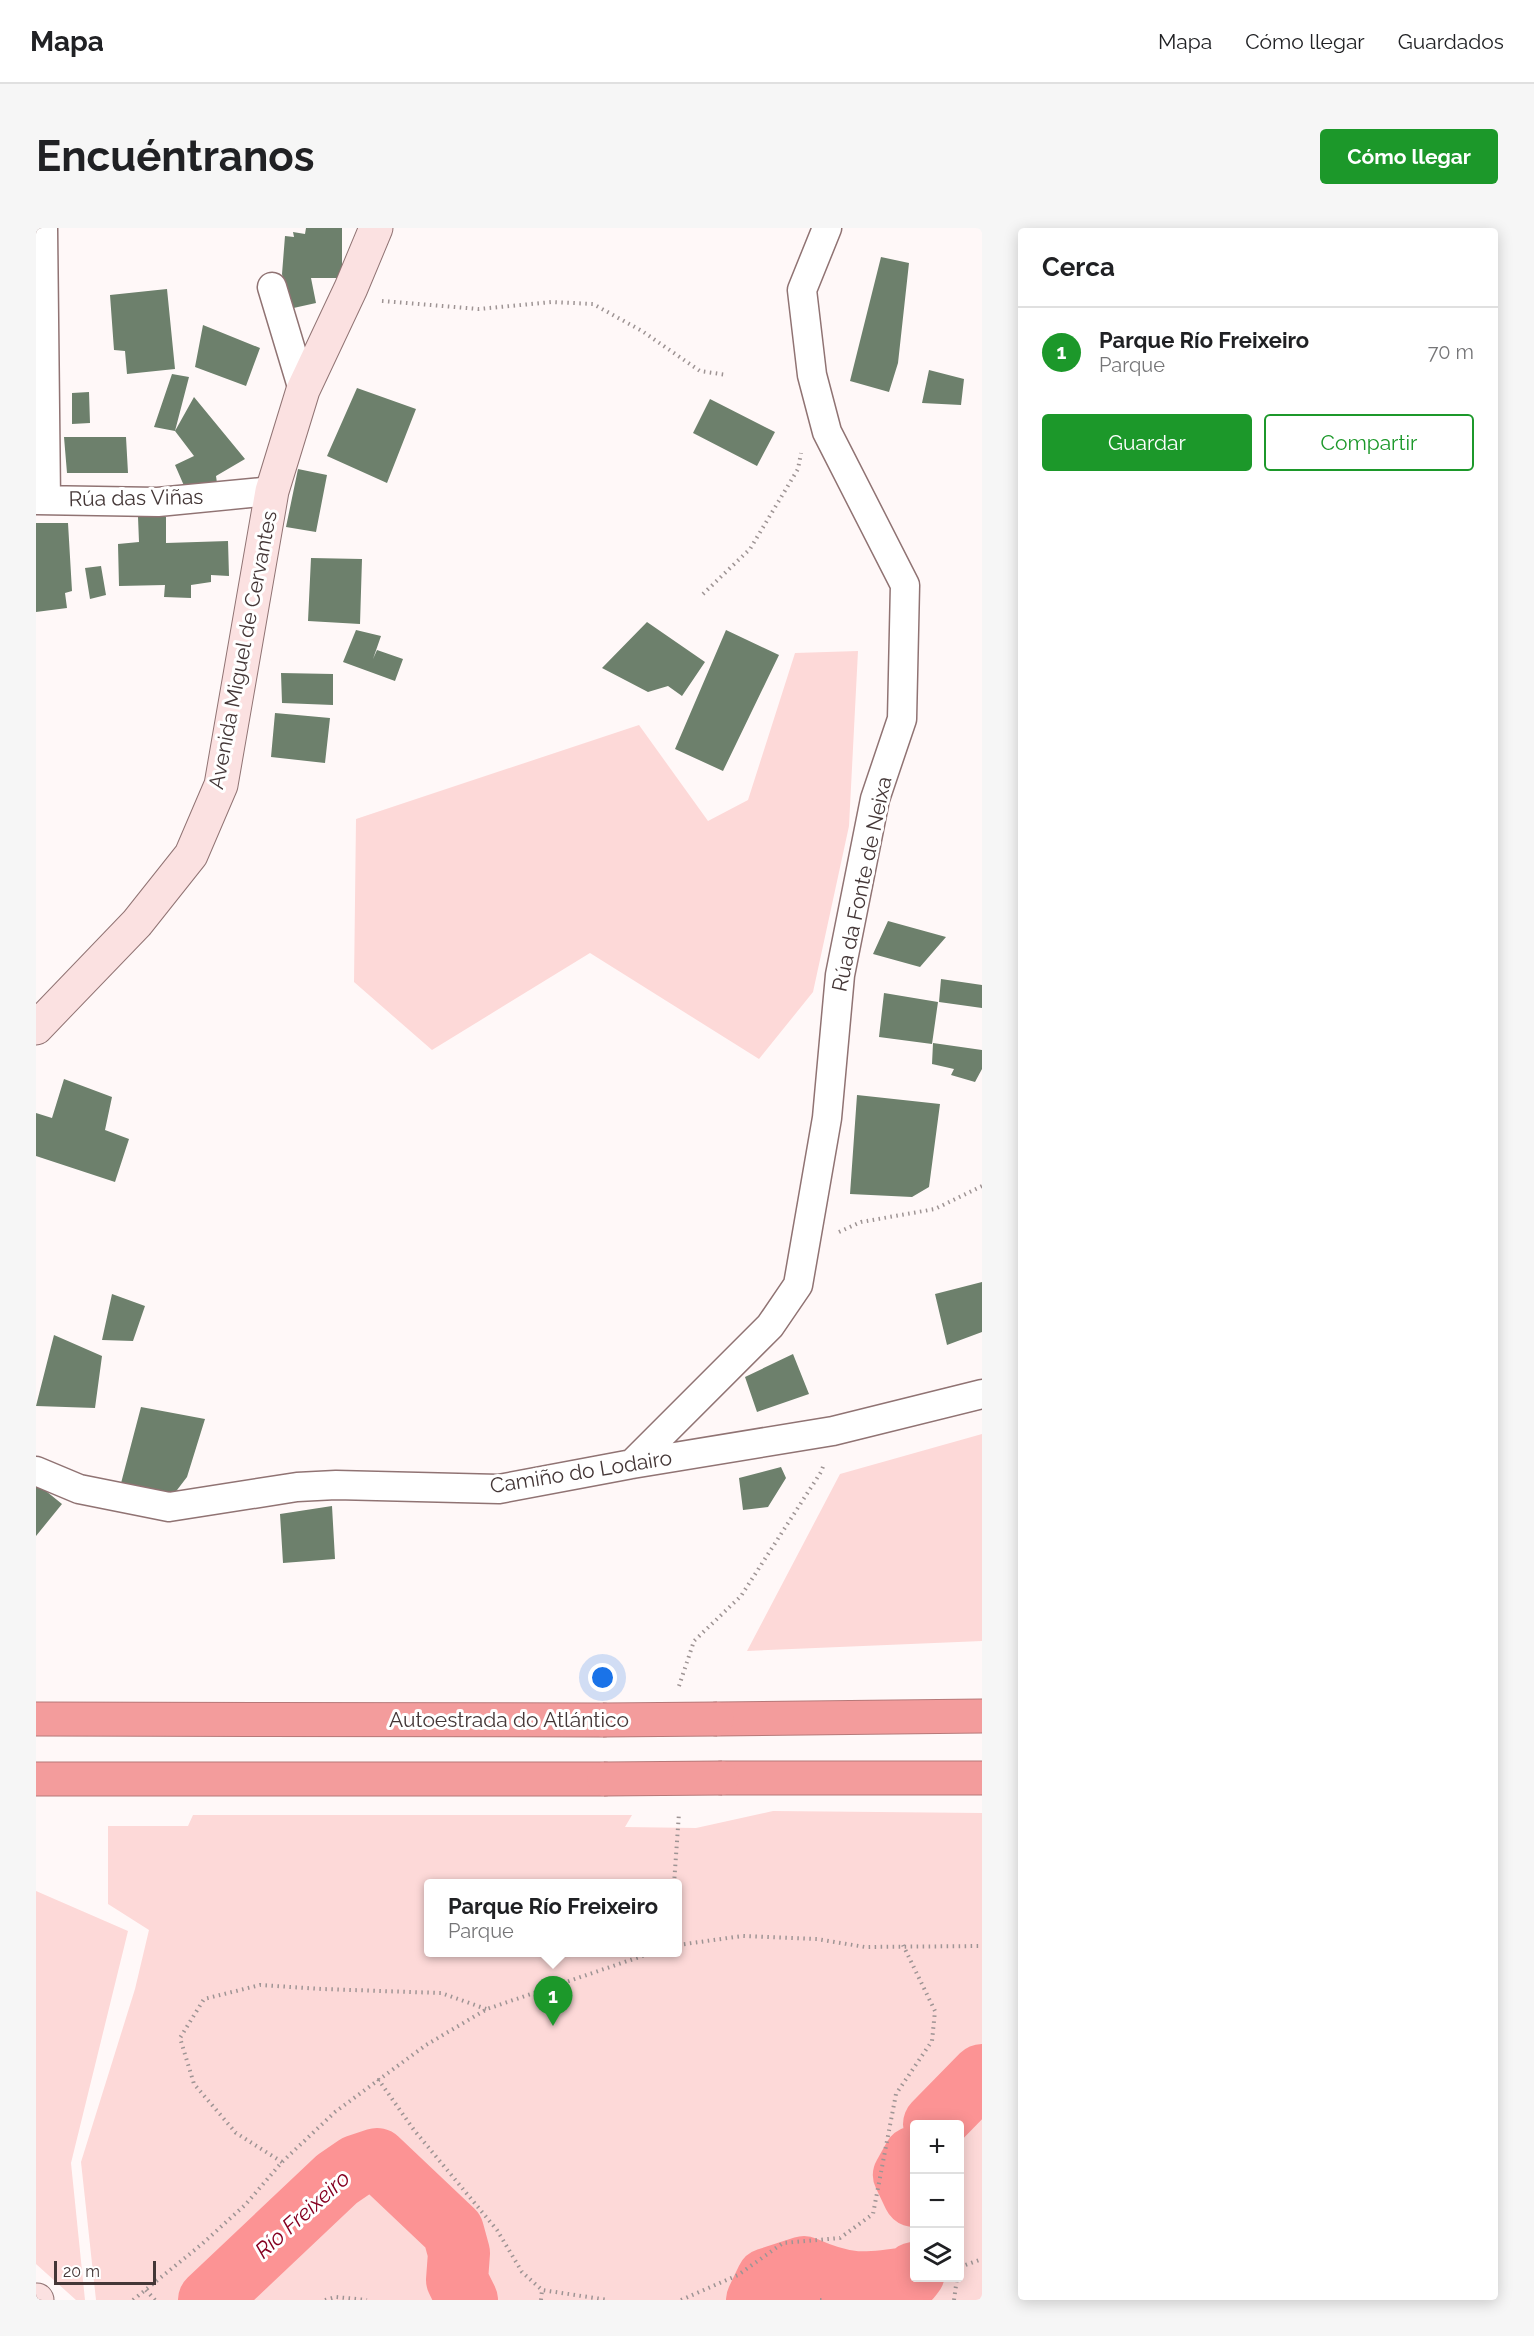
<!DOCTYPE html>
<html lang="es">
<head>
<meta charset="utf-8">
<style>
	:root { --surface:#fff; --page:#f6f6f6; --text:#202124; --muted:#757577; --line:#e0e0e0; --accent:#1c982a }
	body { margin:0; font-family:Raleway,sans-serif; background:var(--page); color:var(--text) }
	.controls { position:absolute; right:18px; bottom:18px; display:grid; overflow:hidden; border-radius:6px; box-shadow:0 3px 15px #0003 }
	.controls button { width:54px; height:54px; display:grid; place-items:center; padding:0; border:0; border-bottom:2px solid var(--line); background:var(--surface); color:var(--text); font:30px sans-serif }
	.scale { position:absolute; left:18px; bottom:15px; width:102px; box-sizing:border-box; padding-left:6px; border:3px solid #443737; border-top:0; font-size:16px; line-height:21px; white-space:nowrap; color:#443737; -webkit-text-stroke:4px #fff; paint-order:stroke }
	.you { position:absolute; left:567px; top:1450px; width:21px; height:21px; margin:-15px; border:4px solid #fff; border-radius:50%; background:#1a73e8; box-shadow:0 0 0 9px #1a73e833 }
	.badge { display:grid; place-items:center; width:39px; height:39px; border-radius:50%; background:var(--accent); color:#fff; font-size:20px; font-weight:700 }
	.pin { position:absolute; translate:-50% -50px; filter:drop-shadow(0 2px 3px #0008) }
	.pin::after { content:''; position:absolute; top:32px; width:21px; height:18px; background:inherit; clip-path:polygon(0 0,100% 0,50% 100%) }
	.popup { position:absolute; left:388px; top:1651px; width:258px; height:78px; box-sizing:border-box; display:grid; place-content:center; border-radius:6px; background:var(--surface); filter:drop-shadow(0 2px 4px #0005); font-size:20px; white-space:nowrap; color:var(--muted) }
	.popup b { font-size:22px; color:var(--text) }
	.popup::after { content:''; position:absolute; left:50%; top:100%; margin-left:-12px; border:12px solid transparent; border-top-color:var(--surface) }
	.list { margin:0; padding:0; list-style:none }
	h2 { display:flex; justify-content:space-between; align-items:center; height:78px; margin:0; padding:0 24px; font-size:26px }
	h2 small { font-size:20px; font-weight:400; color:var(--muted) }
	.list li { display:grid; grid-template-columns:39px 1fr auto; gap:18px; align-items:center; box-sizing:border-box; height:90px; padding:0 24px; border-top:2px solid var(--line) }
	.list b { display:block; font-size:22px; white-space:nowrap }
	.list p { margin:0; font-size:20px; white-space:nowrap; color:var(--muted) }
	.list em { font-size:20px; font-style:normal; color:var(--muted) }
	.actions { display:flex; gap:12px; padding:18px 24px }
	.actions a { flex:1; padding:14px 0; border:2px solid var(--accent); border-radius:6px; text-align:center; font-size:21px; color:var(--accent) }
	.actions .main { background:var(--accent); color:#fff }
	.icon { flex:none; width:33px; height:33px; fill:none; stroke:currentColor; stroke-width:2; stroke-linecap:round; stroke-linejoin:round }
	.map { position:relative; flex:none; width:946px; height:2072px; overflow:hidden; border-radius:6px }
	header { display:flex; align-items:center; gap:36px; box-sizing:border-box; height:84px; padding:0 30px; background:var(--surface); border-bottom:2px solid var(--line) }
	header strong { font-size:28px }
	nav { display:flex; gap:33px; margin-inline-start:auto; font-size:21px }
	.intro { display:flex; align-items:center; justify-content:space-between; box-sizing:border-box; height:144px; padding:0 36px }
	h1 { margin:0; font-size:42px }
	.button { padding:15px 27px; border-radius:6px; background:var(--accent); color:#fff; font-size:21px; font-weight:700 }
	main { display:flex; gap:36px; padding:0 36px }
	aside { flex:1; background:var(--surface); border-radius:6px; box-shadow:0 3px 15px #0003 }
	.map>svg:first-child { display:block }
	.green { fill:#fdd9d8; fill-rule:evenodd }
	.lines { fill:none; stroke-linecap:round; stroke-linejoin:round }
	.river { stroke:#fc9394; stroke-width:62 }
	.building { fill:#6d806c }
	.street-casing { stroke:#907373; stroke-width:31 }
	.secondary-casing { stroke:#907373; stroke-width:35 }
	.highway-casing { stroke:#b67979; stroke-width:35 }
	.path { stroke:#9e9494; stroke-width:4; stroke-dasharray:1.5 4.5; stroke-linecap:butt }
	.street { stroke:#fff; stroke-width:28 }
	.secondary { stroke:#fbe1e1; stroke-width:33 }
	.highway { stroke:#f39c9c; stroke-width:33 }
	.highway-bridge-casing { stroke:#b67979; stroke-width:35; stroke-linecap:butt }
	.highway-bridge { stroke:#f39c9c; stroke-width:33 }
	.labels { text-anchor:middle; stroke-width:6; stroke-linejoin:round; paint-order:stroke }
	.street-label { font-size:21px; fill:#443737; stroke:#fff }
	.water-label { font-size:22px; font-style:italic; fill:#860121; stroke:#fff }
</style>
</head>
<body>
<header>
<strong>Mapa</strong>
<nav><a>Mapa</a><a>Cómo llegar</a><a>Guardados</a></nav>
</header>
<div class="intro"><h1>Encuéntranos</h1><a class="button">Cómo llegar</a></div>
<main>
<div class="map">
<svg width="946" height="2072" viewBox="0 0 946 2072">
	<rect width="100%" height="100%" fill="#fff8f8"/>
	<!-- green -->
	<path class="green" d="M822,423L813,598L777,764L723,831L554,725L396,822L318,754L320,591L603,497L672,593L712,572L759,425Z
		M946,1206V1413L711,1423L804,1246Z
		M737,1583L946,1585V2072H60L45,1934L99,1761L113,1702L72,1676V1598H152L157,1587H596L589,1599L660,1600ZM392,1656H642V1724H392ZM878,1896H924V2050H878Z
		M0,1663L92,1703L35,1935L49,2072H40L0,2036Z"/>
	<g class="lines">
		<!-- river -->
		<path class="river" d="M898,1896L946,1847
			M878,1929L868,1947L878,1968
			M173,2072L301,1951L320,1938L341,1931L417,2003L423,2025L421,2052L431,2072
			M721,2072L731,2051L768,2039C810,2058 829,2057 875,2049L878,2045"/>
	</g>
	<!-- building -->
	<path class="building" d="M270,0H306V50H275L280,75L253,81L246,46L249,8L258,9L257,4L269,6Z
		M845,29L873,35L862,135L853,164L814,153Z
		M131,61L139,141L91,146L89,123L78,122L74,67Z
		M167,97L224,120L210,158L159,139Z
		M893,142L928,151L925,177L886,175Z
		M136,146L153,149L139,203L118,199Z
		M321,160L380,181L351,255L291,228Z
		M53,164L54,195L36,196V165Z
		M158,169L209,231L180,248L181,255L149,260L139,237L158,228L139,203Z
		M674,171L739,204L721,238L657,205Z
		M28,209H90L92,245H31Z
		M262,241L291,247L280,304L250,299Z
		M102,289H130V315L192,313L193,348L175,347V354L155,357V370L128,369L129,357L83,358L82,316L103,314Z
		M0,295H32L36,363L29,365L31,380L0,384Z
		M275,330L326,331L324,396L272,393Z
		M65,338L70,367L54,371L49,340Z
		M611,394L669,434L646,468L632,458L612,464L566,440Z
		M320,402L345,408L337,431L341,422L367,431L359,453L307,434Z
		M690,402L743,427L687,543L639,521Z
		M245,445L297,446V477L246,475Z
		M239,485L294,490L289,535L235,529Z
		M852,693L910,709L884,739L837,726Z
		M905,751L946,757V780L903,774Z
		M848,765L902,774L896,816L843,809Z
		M897,815L946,822V841L939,854L915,847L918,841L896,836Z
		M28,851L76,869L69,902L93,911L79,954L0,928V885L16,890Z
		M821,867L904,876L893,959L876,969L814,966Z
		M946,1054V1104L911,1117L899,1066Z
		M76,1066L109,1078L97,1113L66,1112Z
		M18,1107L66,1128L59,1180L0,1178Z
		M757,1126L773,1166L721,1184L709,1149Z
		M105,1179L169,1191L151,1249L138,1266L84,1259Z
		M745,1239L750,1250L732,1279L707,1282L703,1250Z
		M0,1255L26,1276L0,1308Z
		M296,1278L299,1331L247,1335L244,1286Z"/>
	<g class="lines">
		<!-- street casing -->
		<g class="street-casing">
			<path id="street" d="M7,0L10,272
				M236,59L267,162
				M0,272L122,274L236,263
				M596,1236L734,1098L762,1057L791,890L804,747L839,571L866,491L869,357L791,204L776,147L766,62L791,0
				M0,1243L43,1261L133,1279L261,1259L300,1257L463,1261L596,1236L797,1203L946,1166"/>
		</g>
		<!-- secondary casing -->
		<g class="secondary-casing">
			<path id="secondary" d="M0,800L101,695L155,627L185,557L236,263L267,162L315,60L340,0
				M0,2072H1"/>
		</g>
		<!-- highway casing -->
		<g class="highway-casing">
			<path id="highway" d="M0,1491L567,1492
				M681,1491L946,1488
				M686,1550H946
				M0,1551H568"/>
		</g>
		<!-- path -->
		<path class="path" d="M346,73L443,81L516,74L557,76L606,103L664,143L691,147
			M667,366L714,321L762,241L765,225
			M803,1004L825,994L899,981L946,958
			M643,1458L658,1413L705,1368L785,1244L788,1236
			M638,1656L643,1585
			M642,1717L706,1708L781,1711L829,1719L946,1718
			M342,1851L378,1902L461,2002L486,2044L506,2062L572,2072
			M246,1934L200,1905L158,1856L144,1810L168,1771L224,1757L286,1761L405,1765L450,1781
			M924,2039L946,2031
			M110,2062L119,2072
			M97,2072L166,2016L210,1976L246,1934L299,1884L390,1817L451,1781L618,1724
			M289,2072L300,2069L331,2072
			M505,2072L506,2062
			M645,2072L702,2047L747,2015L804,2010L837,1986L860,1866L896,1813L899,1783L867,1717
			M784,2072H787
			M918,2072L921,2050"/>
		<!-- street -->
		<use href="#street" class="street"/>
		<!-- secondary -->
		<use href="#secondary" class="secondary"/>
		<!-- highway -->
		<use href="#highway" class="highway"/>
		<!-- highway-bridge casing -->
		<g class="highway-bridge-casing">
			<path id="highway-bridge" d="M567,1492L681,1491
				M568,1551L686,1550"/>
		</g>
		<!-- highway-bridge -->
		<use href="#highway-bridge" class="highway-bridge"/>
	</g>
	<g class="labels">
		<!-- street labels -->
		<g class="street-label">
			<text transform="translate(100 270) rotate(-1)" y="7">Rúa das Viñas</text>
			<text transform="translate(207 422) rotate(-79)" y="7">Avenida Miguel de Cervantes</text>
			<text transform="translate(826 656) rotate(-78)" y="7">Rúa da Fonte de Neixa</text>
			<text transform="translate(545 1244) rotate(-9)" y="7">Camiño do Lodairo</text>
			<text x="473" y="1499">Autoestrada do Atlántico</text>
		</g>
		<!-- water labels -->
		<g class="water-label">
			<text transform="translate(266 1986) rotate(-42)" y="8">Río Freixeiro</text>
		</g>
	</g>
</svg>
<div class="controls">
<button>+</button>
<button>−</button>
<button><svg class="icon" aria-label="layers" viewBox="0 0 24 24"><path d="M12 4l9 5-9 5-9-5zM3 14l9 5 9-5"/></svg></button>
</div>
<div class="scale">20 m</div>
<div class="you"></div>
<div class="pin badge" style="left:517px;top:1798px">1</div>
<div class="popup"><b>Parque Río Freixeiro</b>Parque</div>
</div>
<aside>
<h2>Cerca<small></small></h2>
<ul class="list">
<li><span class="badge">1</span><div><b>Parque Río Freixeiro</b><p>Parque</p></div><em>70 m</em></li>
</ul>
<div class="actions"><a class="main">Guardar</a><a>Compartir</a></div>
</aside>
</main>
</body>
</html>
